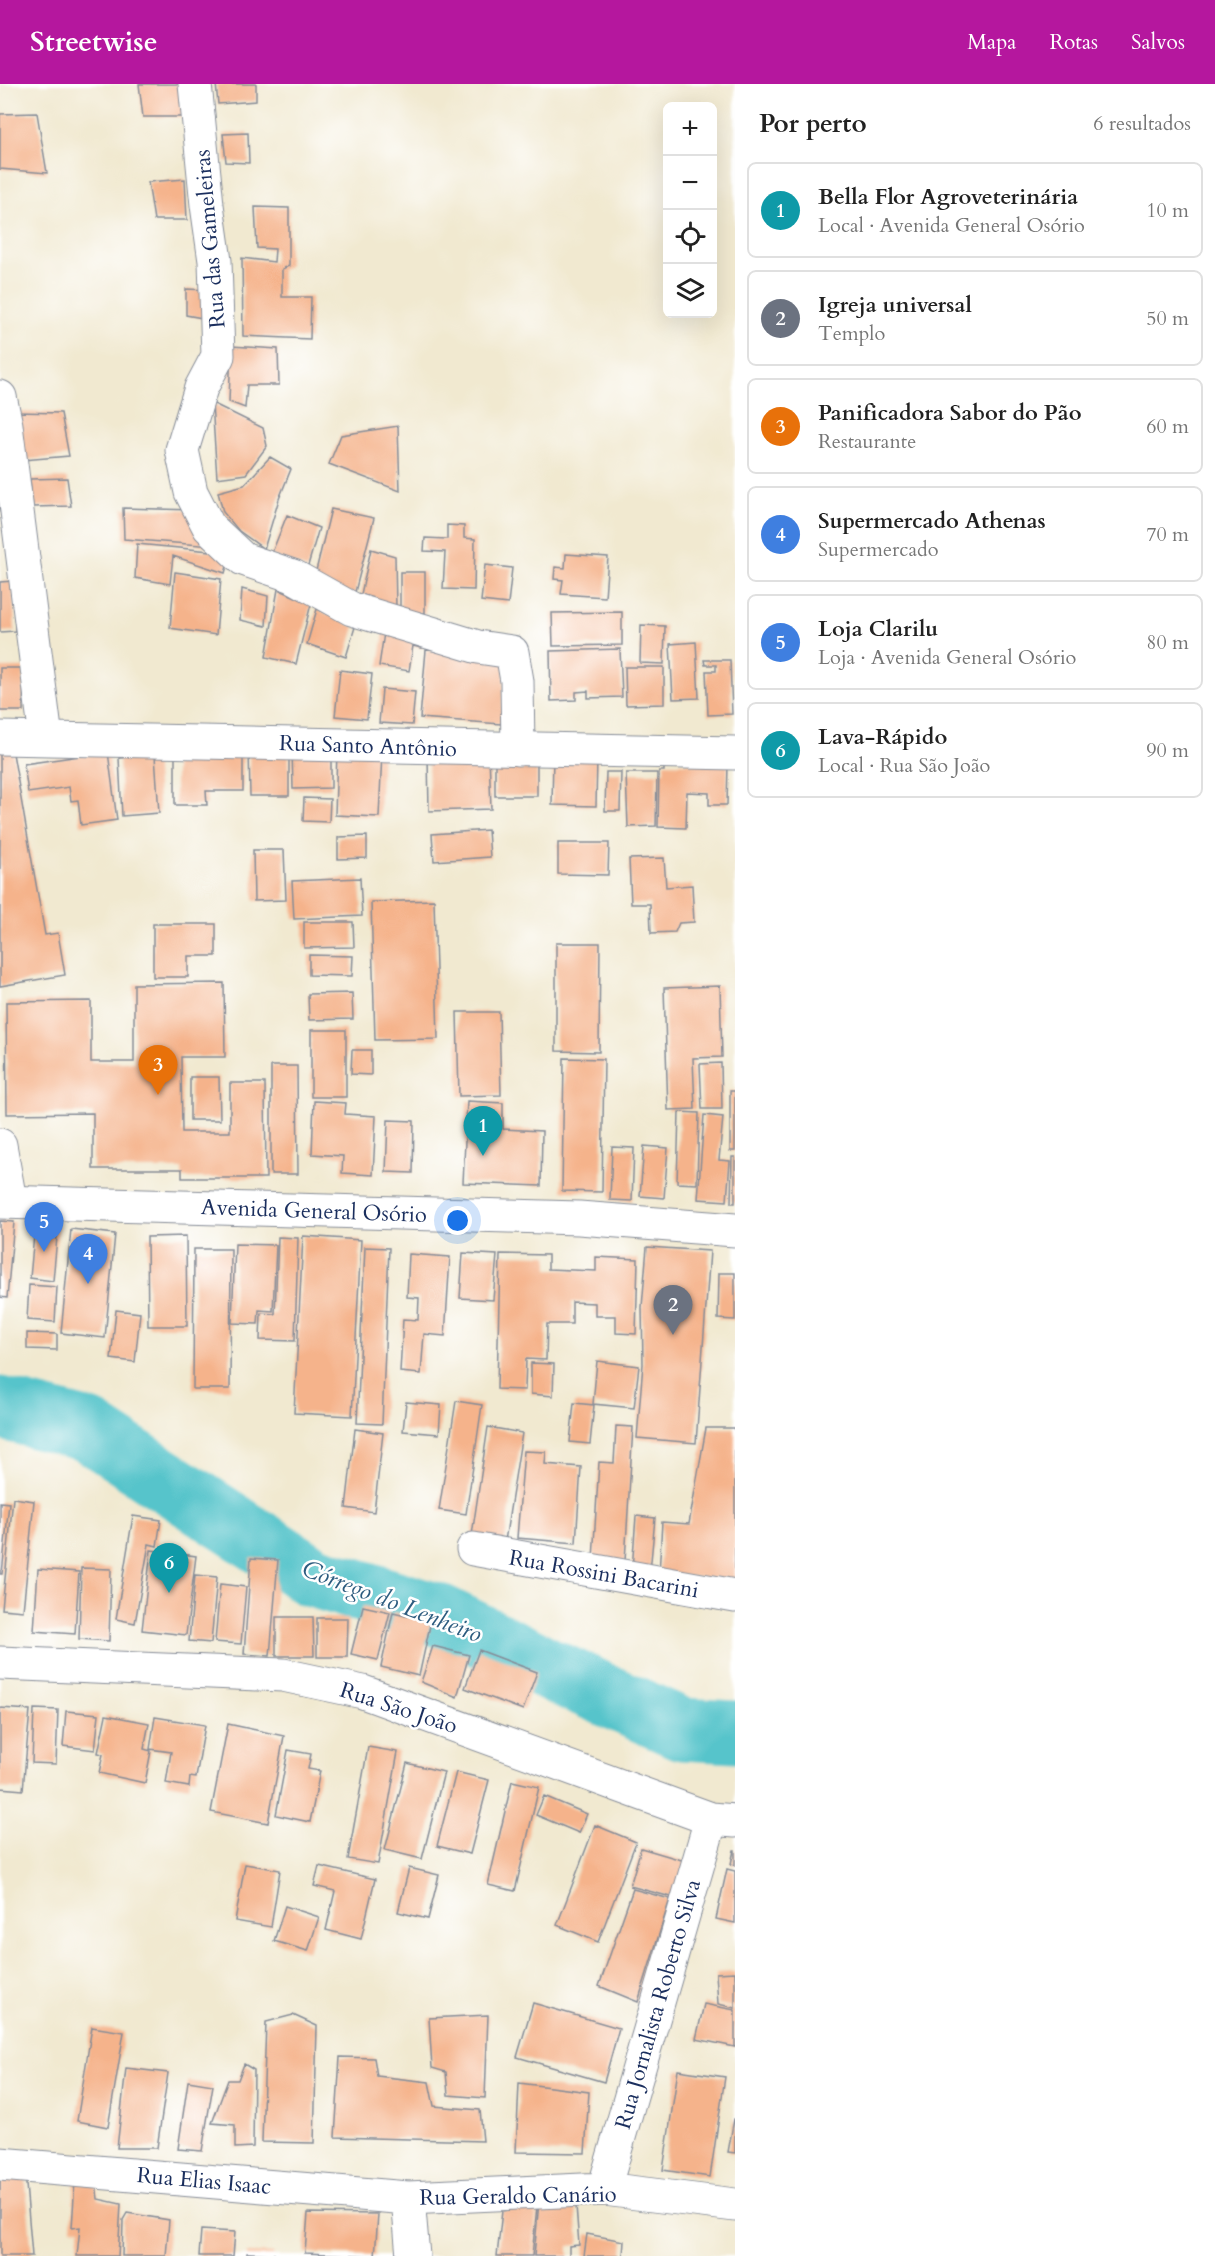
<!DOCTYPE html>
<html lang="pt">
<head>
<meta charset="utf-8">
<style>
	:root { --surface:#fff; --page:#f2f2f2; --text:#222; --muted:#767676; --line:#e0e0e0; --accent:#b5179e }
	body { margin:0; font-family:Cardo,serif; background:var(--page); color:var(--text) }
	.controls { position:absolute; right:18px; top:18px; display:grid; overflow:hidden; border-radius:9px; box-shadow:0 6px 24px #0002 }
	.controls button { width:54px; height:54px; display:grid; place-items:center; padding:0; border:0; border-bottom:2px solid var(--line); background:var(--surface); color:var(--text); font:30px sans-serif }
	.you { position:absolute; left:458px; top:1137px; width:21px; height:21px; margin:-15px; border:4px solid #fff; border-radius:50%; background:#1a73e8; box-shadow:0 0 0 9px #1a73e833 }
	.badge { display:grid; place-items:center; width:39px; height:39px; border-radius:50%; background:var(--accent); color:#fff; font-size:20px; font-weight:700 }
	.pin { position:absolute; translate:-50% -50px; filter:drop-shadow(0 2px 3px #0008) }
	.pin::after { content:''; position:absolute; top:32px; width:21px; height:18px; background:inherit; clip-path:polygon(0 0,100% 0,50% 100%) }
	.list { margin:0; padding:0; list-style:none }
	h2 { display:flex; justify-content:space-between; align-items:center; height:78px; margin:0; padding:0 24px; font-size:26px }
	h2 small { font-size:20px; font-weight:400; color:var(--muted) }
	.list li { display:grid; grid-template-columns:39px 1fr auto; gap:18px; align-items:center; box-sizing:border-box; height:96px; margin:0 12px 12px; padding:0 12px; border:2px solid var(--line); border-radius:9px }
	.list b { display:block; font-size:22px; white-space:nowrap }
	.list p { margin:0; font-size:20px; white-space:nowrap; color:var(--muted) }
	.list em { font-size:20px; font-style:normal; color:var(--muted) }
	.icon { flex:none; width:33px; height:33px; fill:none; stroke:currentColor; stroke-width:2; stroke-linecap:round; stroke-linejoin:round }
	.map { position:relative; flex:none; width:735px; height:2172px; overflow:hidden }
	header { display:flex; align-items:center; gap:36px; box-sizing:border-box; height:84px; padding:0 30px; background:var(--accent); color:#fff }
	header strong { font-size:28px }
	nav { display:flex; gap:33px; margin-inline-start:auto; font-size:21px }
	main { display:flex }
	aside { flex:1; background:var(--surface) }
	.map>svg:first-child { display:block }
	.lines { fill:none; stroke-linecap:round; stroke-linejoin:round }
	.stream { stroke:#56c4cb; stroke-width:10 }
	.river { stroke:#56c4cb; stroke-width:63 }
	.building { fill:#f5b38b }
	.minor-casing { stroke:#868c97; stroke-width:35 }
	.tertiary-casing { stroke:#868c97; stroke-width:35 }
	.trunk-casing { stroke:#868c97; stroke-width:35 }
	.minor { stroke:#fff; stroke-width:33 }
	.tertiary { stroke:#fff; stroke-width:33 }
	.trunk { stroke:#fff; stroke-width:33 }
	.labels { text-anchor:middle; stroke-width:5; stroke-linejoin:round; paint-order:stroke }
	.street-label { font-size:22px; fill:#1b2f5e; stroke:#fff }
	.water-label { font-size:24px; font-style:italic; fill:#2d5c7f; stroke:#fff }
</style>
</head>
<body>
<header>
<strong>Streetwise</strong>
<nav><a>Mapa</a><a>Rotas</a><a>Salvos</a></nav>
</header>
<main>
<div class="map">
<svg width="735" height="2172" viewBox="0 0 735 2172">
	<rect width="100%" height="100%" fill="#fff"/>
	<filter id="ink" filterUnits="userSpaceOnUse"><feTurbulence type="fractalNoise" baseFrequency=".0167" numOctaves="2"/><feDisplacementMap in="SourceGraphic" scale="12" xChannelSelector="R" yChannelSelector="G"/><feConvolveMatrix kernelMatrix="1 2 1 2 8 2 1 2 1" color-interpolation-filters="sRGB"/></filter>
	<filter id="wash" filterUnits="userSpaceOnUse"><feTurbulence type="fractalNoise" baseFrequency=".008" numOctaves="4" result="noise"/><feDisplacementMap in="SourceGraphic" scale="24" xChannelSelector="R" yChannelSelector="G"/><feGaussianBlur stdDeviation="1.35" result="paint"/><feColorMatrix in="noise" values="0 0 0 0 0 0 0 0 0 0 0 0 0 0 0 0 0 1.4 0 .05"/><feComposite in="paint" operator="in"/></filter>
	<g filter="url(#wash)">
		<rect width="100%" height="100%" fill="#f1e9d0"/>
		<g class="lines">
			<!-- stream -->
			<path class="stream" d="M0,1319L5,1326"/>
			<!-- river -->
			<path class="river" d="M0,1324L89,1347L312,1492L439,1531L559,1590L682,1645L735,1648"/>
		</g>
		<g id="blocks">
			<!-- building -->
			<path class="building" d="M139,0H180L184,33H143Z
				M216,0H256V17L218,20Z
				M37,29L47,89L0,85V30Z
				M248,49L249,79L226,78L223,50Z
				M185,95L187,136H154L148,98Z
				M255,123L289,124V182L282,185V213H311L310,255L243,252L242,174L274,178L275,165L257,164Z
				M186,205L207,206L208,235L186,231Z
				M231,262L278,265L279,301H247L245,324L229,318Z
				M212,319L263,344L267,362L246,390L217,394Z
				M16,328L61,329L69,372L23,376Z
				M398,342L400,407L329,380L341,351Z
				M270,373L291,385L279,415L264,465L239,447L223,428L218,408L244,401Z
				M67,394L71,422L33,423L30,395Z
				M123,424L193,426L213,462L124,455Z
				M331,425L374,434L354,512L314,495Z
				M287,431L319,444L307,485L271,471Z
				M447,441L464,442V454L475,455L474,506L443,505L445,468L424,467L425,454L447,455Z
				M137,460L231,469L225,489L173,472L170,500L135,494Z
				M371,465L395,472L396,525L361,510Z
				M566,470L608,473L605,513L561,510L563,496L554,495L555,483L565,484Z
				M485,481L512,484L508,520L481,517Z
				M175,488L221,495L216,551L170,544Z
				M400,488H425V529H400Z
				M13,497L15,547L0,548V498Z
				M242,505L268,512L266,542L240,536Z
				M278,505L311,520L296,580L266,573Z
				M317,525L355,543L346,573L307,560Z
				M622,528V561L553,562L552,529Z
				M641,541L665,542L664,580L640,579Z
				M384,549L424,555L422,564L413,562L409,587L379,582Z
				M696,558L699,614L673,615L670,560Z
				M620,565L622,613L588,614V607L576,608V616L551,617L550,567Z
				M426,566L506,572L501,640L420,634Z
				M704,576H730L732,630L708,631L706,587H716V581H705Z
				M625,583H664V620L626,621Z
				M0,584H24L23,627H0Z
				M340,586L372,590L367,635L335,632Z
				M382,605L415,608L412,641L379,639Z
				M11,658L45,851L58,849L65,891L0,902V660Z
				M243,661V707H206L207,721H175V662Z
				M249,665H289V712H250Z
				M292,665H331V704L293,705Z
				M337,667L382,669L379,733L335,731Z
				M108,668L117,736L81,741L78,716L71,717L69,703L28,709L24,680Z
				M489,670L491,725L429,727L428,672Z
				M155,672L159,729L122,732L119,674Z
				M495,672H537V712H495Z
				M553,673L597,674L596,722L552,721Z
				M664,679L728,680L727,721H709V709L687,708L686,744L658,743L659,687H664Z
				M606,688H621L620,727H605Z
				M626,689H657L656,742L628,743Z
				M304,714L330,715L329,738L303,737Z
				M488,746L490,773L434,777L432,750Z
				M367,752V774L338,775V753Z
				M558,759H609L608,791L558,790Z
				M253,766H284L286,816L254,817Z
				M664,774L666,803L692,801L694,838L679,839L675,848L651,849L650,820H631L629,775Z
				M360,794L362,832L294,835L292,797Z
				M434,816L438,955L375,956L371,818Z
				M304,838H353L354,863L304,864Z
				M153,840H216V872H188V893H153Z
				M556,859H600L599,968L556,967Z
				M309,871L353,872L352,892L309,891Z
				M224,899L225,973H181L182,1048H230V999H265L266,1094H182V1085H93V1029L7,1030L6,918L91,917V978H134V900Z
				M720,902L722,973L693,974L695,1025L668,1026L664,904Z
				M352,909L353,935L309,936L308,910Z
				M457,928H499L501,1011L459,1012Z
				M311,946H346V1013H311Z
				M352,966H371V991L351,990Z
				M564,974L604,975L602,1108L562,1107Z
				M721,979L722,1025H702L700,980Z
				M271,982H297L298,1090H271Z
				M190,993H219L220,1036H190Z
				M730,1007H735V1067H730Z
				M314,1017L346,1019L345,1030L376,1032L373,1091L342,1089L343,1072L312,1070Z
				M467,1017L503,1019V1045L542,1047L541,1102L463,1099Z
				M679,1028L699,1029L697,1100L677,1099Z
				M704,1031L723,1033L719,1076L730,1077L727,1117L698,1115Z
				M388,1036L414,1037L413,1089L386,1088Z
				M644,1062L668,1064L664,1114L640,1112Z
				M612,1063L634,1064L632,1117L610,1116Z
				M732,1073H735V1119H731Z
				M0,1137L14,1138L7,1214L0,1213Z
				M35,1140L58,1142L53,1197L30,1194Z
				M71,1145L115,1150L105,1254L61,1249Z
				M186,1152L187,1242H148L147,1153Z
				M303,1152L361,1156L352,1332L294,1329Z
				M278,1153L298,1154L295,1257L260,1256L261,1229L275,1230Z
				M235,1160L276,1161L273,1227L259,1226L258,1240L232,1239Z
				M365,1163L389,1164L382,1340L357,1339Z
				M647,1163L710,1167L696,1359L637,1354L643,1280L642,1223Z
				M194,1165H231L230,1305H193Z
				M463,1169L497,1171L493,1216L460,1214Z
				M409,1170L450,1173L445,1252L424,1250L421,1290L400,1288L403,1235L418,1236L419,1214L407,1213Z
				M500,1170L548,1171V1185L596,1187V1173L638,1175L636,1250L616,1249V1232H595V1219L572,1218V1240H547L546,1276L526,1275L525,1306L497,1305Z
				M719,1189H735V1236L718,1235Z
				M29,1201L57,1203L55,1238L27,1236Z
				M116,1226L140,1229L135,1278L111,1275Z
				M27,1249L57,1250V1266L27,1265Z
				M597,1277L639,1282L634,1324L593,1320Z
				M531,1279L554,1280L553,1312L531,1310Z
				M456,1317L482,1321L466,1430L439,1426Z
				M406,1318L441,1321L439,1350L403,1347Z
				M574,1319L594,1321L590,1360L570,1358Z
				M616,1342L633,1343L625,1477L593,1475L599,1378L614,1379Z
				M488,1343L522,1349L505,1457L472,1451Z
				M706,1344H735V1496L659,1490L662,1438L689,1440Z
				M355,1345L383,1349L374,1428L346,1424Z
				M524,1367L546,1368L545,1380L581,1383L576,1459L517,1454Z
				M13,1414L34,1417L23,1527L2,1525Z
				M0,1418L9,1419L2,1490H0Z
				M133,1432L161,1436L157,1462L149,1460L135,1539L116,1535Z
				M636,1432L655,1434L650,1488L632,1486Z
				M151,1466L196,1472L186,1551L142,1546Z
				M251,1474L278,1476L270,1572L244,1570Z
				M81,1484L111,1485L109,1557L79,1555Z
				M38,1485L79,1488L75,1550L34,1547Z
				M195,1491L217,1493L211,1559L189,1557Z
				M220,1500L246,1503L241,1560L215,1558Z
				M363,1522L390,1528L378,1576L351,1570Z
				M393,1528L431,1537L419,1592L381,1583Z
				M276,1533H313L314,1572H276Z
				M317,1534H348L347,1573H317Z
				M433,1562L469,1571L457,1613L421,1598Z
				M479,1566L537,1588L523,1626L465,1604Z
				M0,1624L30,1626L23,1706L0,1704Z
				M34,1625L58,1626L56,1680L32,1679Z
				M66,1627L99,1630L95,1666L63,1662Z
				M106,1631L149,1639L144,1665L151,1667L145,1699L99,1689L103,1670L98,1669Z
				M155,1633L205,1641L196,1694L190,1693L189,1703L166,1699L171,1668L150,1665Z
				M228,1640L284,1652L268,1739L211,1728Z
				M368,1663L398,1668L378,1780L348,1775Z
				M288,1666L311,1670L308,1685L320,1687L310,1738L276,1731Z
				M407,1679L444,1688L422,1775L385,1766Z
				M456,1688L489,1696L470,1770L437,1762Z
				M512,1697L539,1703L515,1807L488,1801Z
				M544,1712L587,1730L579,1749L536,1731Z
				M595,1741L636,1758L598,1858L557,1841Z
				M641,1764L685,1777L675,1814L630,1802Z
				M734,1766H735V1781L731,1780Z
				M245,1780L280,1786L271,1843L235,1837Z
				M319,1782L375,1795L361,1855L326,1846L335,1807L314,1802Z
				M409,1784L439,1791L428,1835L398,1828Z
				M727,1785L735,1787V1839L716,1835Z
				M633,1805L670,1815L638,1918L599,1902Z
				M285,1822L319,1833L308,1867L274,1857Z
				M735,1888V1924L718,1920L716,1889Z
				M533,1919L619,1944L604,1998L517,1973Z
				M704,1920L735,1926V1963L696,1955Z
				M293,1931L317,1942L314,2059L262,2058L266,1938Z
				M488,1931L485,2014L448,2011L446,1988L432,1984L429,1934Z
				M92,1943L124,1948L108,2043L77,2037Z
				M340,1973L374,1974L377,1992L429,1998L434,2022L480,2026L483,2057L335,2053Z
				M244,1980L254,1986L253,2063L235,2064V2041L212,2039L228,1996H238Z
				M126,1984L168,1989L157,2064H117Z
				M678,1986L725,1993L710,2093L663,2086Z
				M188,1997L213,2001L202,2067L178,2065Z
				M519,1999L589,2008L585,2069L516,2068Z
				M734,2035H735V2069L728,2068Z
				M25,2088L32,2172H0V2091Z
				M75,2097L96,2099L98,2115L121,2120L118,2172H77L80,2143L72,2144Z
				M539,2118L576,2122L579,2161L569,2162V2172H534Z
				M537,2122L532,2172H497L502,2127Z
				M127,2129L169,2136L166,2172H122L123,2136Z
				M308,2129L378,2130L375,2172L305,2169Z
				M201,2146L235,2148L233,2172H199Z
				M587,2150L624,2157L623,2172H584Z
				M247,2169L274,2170V2172H247Z"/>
		</g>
	</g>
	<g filter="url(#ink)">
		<use href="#blocks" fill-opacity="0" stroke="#868c97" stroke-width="1.5"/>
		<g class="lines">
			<!-- minor casing -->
			<g class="minor-casing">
				<path id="minor" d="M195,0L207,121L215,177L218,272L201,304L182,366L191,408L209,443L243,475L293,492L352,525L478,563L512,568L517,597L518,665
					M0,313L6,341L46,654
					M473,1465L735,1512
					M0,2080L408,2114L604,2105L735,2121
					M604,2105L711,1735
					M408,2114L413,2172"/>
			</g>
			<!-- tertiary casing -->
			<g class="tertiary-casing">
				<path id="tertiary" d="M0,654L735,669
					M0,1061L10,1117"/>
			</g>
			<!-- trunk casing -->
			<g class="trunk-casing">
				<path id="trunk" d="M0,1118L579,1134L735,1146
					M0,1579L283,1591L363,1608L711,1735L735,1737"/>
			</g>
			<!-- minor -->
			<use href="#minor" class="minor"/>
			<!-- tertiary -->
			<use href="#tertiary" class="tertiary"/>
			<!-- trunk -->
			<use href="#trunk" class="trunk"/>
		</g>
	</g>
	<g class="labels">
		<!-- street labels -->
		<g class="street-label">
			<text transform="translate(209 155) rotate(-95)" y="8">Rua das Gameleiras</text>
			<text transform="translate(368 661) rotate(2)" y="8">Rua Santo Antônio</text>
			<text transform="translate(314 1126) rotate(2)" y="8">Avenida General Osório</text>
			<text transform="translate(604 1489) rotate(10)" y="8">Rua Rossini Bacarini</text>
			<text transform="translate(399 1623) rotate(18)" y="8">Rua São João</text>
			<text transform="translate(657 1920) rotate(-74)" y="8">Rua Jornalista Roberto Silva</text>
			<text transform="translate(204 2096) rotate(5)" y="8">Rua Elias Isaac</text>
			<text transform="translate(518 2111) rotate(-1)" y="8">Rua Geraldo Canário</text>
		</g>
		<!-- water labels -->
		<g class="water-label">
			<text transform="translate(392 1517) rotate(21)" y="8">Córrego do Lenheiro</text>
		</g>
	</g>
</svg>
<div class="controls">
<button>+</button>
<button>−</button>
<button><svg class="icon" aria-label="locate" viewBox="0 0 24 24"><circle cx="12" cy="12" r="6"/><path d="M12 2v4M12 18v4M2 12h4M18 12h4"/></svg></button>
<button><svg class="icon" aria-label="layers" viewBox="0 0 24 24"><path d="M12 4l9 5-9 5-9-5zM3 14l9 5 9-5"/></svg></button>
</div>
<div class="you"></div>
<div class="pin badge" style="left:483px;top:1072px;background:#0f9aa8">1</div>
<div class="pin badge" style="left:673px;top:1251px;background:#6b7280">2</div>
<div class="pin badge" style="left:158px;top:1011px;background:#e8710a">3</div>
<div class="pin badge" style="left:88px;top:1200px;background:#3f7fe0">4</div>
<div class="pin badge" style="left:44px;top:1168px;background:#3f7fe0">5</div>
<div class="pin badge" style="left:169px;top:1509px;background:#0f9aa8">6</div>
</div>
<aside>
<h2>Por perto<small>6 resultados</small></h2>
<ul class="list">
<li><span class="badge" style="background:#0f9aa8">1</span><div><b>Bella Flor Agroveterinária</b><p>Local · Avenida General Osório</p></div><em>10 m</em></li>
<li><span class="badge" style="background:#6b7280">2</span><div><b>Igreja universal</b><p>Templo</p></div><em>50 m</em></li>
<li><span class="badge" style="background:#e8710a">3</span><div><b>Panificadora Sabor do Pão</b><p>Restaurante</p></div><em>60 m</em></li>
<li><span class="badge" style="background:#3f7fe0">4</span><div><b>Supermercado Athenas</b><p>Supermercado</p></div><em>70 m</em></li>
<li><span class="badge" style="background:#3f7fe0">5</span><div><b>Loja Clarilu</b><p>Loja · Avenida General Osório</p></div><em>80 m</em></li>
<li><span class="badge" style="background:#0f9aa8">6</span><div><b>Lava-Rápido</b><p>Local · Rua São João</p></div><em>90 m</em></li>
</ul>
</aside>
</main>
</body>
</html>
